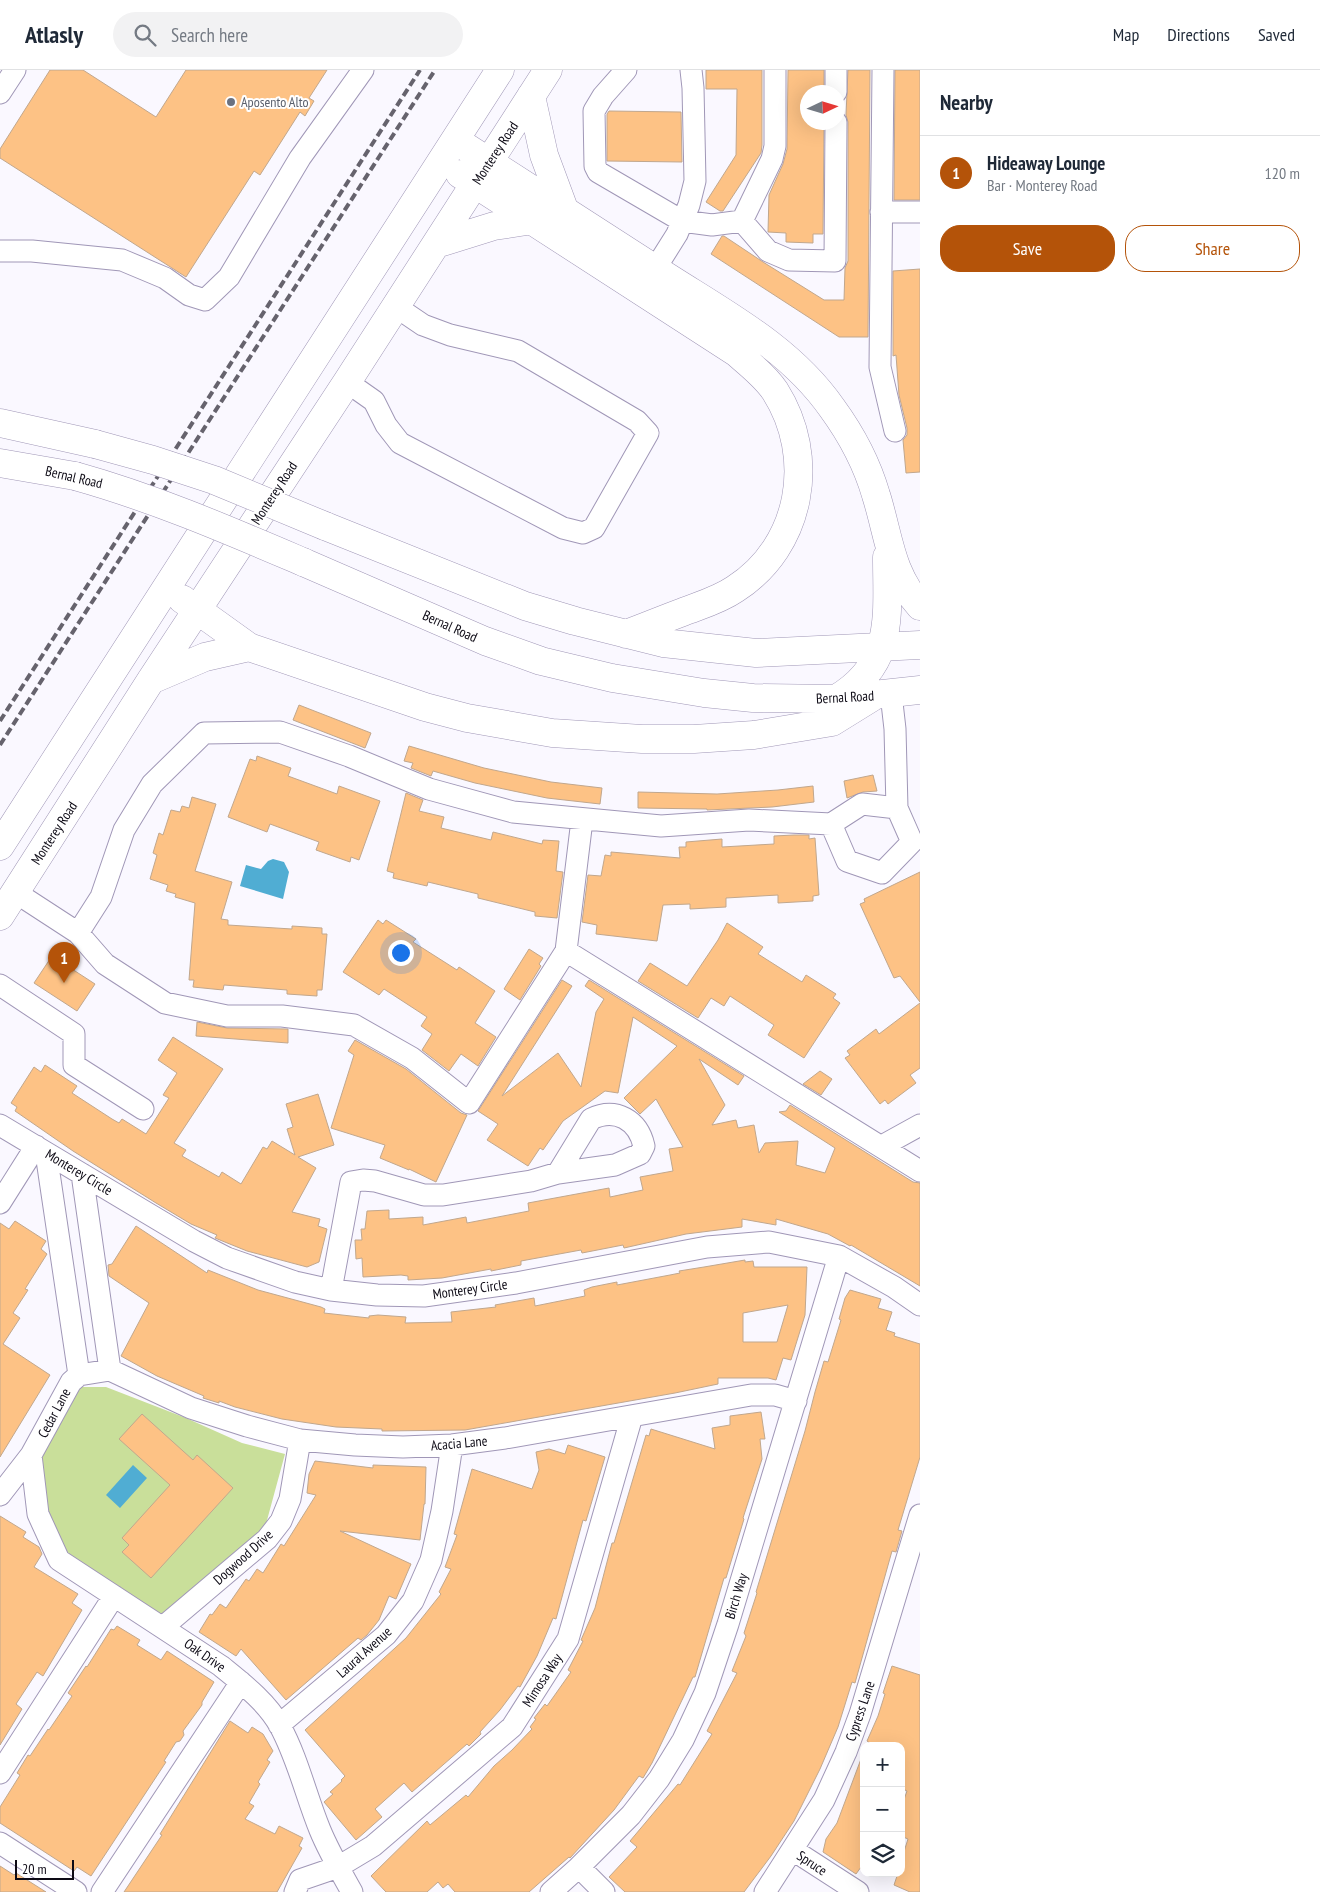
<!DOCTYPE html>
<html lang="en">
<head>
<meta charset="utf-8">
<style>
	:root { --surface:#fff; --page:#f2f2f3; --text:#1f2937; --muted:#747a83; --line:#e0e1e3; --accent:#b45309 }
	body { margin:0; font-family:"PT Sans Narrow",sans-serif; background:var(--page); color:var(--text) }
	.controls { position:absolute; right:15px; bottom:15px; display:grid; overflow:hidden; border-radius:10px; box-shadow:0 5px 20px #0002 }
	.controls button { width:45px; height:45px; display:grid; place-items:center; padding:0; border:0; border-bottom:1px solid var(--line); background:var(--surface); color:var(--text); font:25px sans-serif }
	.compass { position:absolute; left:800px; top:15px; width:45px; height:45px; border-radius:50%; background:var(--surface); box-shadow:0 5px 20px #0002; rotate:86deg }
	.scale { position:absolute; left:15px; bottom:12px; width:59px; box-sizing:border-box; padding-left:5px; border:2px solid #0d0a15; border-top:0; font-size:14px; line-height:18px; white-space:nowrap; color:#0d0a15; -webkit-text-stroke:4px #fff; paint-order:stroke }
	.you { position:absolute; left:400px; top:882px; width:18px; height:18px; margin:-12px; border:4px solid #fff; border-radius:50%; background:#1a73e8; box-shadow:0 0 0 8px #1a73e833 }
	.badge { display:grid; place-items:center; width:32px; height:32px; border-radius:50%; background:var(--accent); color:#fff; font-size:16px; font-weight:700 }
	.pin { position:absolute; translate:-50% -41px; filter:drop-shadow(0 1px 2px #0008) }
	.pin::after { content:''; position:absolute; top:26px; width:18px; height:15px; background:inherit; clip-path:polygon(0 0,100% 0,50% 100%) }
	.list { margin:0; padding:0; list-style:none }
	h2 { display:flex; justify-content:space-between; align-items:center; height:65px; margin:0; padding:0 20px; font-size:21px }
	h2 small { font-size:16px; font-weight:400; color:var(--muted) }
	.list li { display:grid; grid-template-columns:32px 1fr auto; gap:15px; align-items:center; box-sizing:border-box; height:75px; padding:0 20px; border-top:1px solid var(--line) }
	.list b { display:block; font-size:19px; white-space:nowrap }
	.list p { margin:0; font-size:16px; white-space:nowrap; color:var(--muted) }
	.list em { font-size:16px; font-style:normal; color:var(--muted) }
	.actions { display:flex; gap:10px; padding:15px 20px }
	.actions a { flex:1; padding:11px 0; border:1px solid var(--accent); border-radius:20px; text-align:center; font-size:18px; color:var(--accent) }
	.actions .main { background:var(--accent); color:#fff }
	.icon { flex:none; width:28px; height:28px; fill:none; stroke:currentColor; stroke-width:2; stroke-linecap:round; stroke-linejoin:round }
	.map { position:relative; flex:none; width:920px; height:1822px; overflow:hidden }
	header { display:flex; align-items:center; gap:30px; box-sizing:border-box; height:70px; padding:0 25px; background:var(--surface); border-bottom:1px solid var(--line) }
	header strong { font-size:24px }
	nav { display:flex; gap:28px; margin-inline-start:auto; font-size:18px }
	.search { width:350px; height:45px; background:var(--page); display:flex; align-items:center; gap:12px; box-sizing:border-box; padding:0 18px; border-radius:28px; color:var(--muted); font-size:19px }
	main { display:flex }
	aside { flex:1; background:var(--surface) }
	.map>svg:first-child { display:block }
	.green { fill:#c9df9a }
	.water { fill:#50add3 }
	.building { fill:#fdc285; stroke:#c1a78d; fill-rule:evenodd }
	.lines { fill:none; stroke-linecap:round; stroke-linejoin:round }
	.minor-casing { stroke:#a097b7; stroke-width:23 }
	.major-casing { stroke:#a097b7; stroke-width:29 }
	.minor { stroke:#fff; stroke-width:21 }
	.major { stroke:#fff; stroke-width:28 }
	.rail { stroke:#66636d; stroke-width:4; stroke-dasharray:8 4; stroke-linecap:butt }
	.major-bridge-casing { stroke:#a097b7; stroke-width:29; stroke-linecap:butt }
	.major-bridge { stroke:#fff; stroke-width:28 }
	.worship-dot { fill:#6b7280; stroke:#fff; stroke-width:2 }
	.labels { text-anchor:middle; stroke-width:4; stroke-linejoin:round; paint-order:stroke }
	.worship-label { font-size:14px; fill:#5b616d; stroke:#fff; text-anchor:start }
	.street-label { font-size:14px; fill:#0d0a15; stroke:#fff }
</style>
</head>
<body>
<header>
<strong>Atlasly</strong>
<div class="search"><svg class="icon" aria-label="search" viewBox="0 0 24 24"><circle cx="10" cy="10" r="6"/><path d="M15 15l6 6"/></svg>Search here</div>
<nav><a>Map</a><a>Directions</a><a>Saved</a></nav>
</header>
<main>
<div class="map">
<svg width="920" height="1822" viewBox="0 0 920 1822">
	<rect width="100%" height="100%" fill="#faf8ff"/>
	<!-- green -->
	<path class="green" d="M80,1317H106L186,1348L242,1373L285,1384L263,1465L155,1552L64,1486L44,1442L39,1385Z"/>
	<!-- water -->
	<path class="water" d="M273,789L284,792L289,802L283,829L240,816L246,795L261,799L268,791Z
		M133,1395L147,1408L120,1438L106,1425Z"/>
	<!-- building -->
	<path class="building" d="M50,0H83L156,47L186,0H327L309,28L314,31L305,46L300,42L260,105L254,101L186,207L0,88V79Z
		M706,0H762V75L761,83L723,141H720L706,132L736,85L737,19H706Z
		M788,0H824V22H808V52H824L823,164H813V173L786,172V163L768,162L769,125L783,94L787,79Z
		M848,0H870L868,267H839L711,184L722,166H724L763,192L824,230H844L845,198L848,191V52L846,45Z
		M895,0H920V130H894Z
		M609,41L681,42L682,92L607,91V44Z
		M920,199V402L906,403L903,370L907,365V358L899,325L896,285L893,286V201Z
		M299,635L371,663L365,678L293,650Z
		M409,676L484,698L551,712L602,718L600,734L547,728L475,713L433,701L431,706L411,698L413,693L404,691Z
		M257,686L291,698L288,706L337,724L339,716L380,731L359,790L351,787L350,792L316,780L319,772L270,754L267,762L228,747L250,689L256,691Z
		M873,705L877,721L863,722L847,728L844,711Z
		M813,716L814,732L772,737L707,740V739L638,738V722L717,724L778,720Z
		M406,723L423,730L419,741L444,747L441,758L491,770L493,762L542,774L543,770L559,771L556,801L563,802L557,848L535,846V842L478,828V824L428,812L427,816L393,808L394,803L387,801Z
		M192,727L216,734L195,801L232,812L221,849L228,850V855L292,859V856L322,858V864H327L322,920H317V926L287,924V920L224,915L223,920L193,917L194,910H189L195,833L175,827L176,824L166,821L168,815L150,809L157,785L153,783L159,763L163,765L171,740L180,742L182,736L189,738Z
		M794,765H809V769L815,768L819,825L813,826V831L778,833V825L726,828V837L690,839V834L663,835L657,871L596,864L597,855L582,852L588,805L601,806L605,785L611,786V782L680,788L679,777H686V772L722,769V777L774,774V766Z
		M920,802V932L900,906L894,908L860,834L865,832L864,829Z
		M378,850L383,854L386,850L416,869L413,872L457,900L459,897L495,921L475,953L496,967L478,996L461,984L449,1001L422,980L432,964L421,956L427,947L384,919L379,925L343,902Z
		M727,853L763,877L758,884L802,912L806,905L836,924L833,928L840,933L804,988L768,965L774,955L730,926L724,936L711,928L698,948L638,911L650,893L687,916L718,870Z
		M529,879L543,888L539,894L541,896L520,930L504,919Z
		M52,886L95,914L77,941L34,913Z
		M562,910L572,916L502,1026L558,983L581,1017L596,942L604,929L585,916L589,910L744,1006L738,1015L699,989L725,1035L712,1055L736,1050L738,1058L754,1055L759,1083L765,1073L798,1071L796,1095L825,1103L835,1078L779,1042L786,1041L790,1035L913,1112L920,1113V1216L851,1175L850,1176L828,1164L776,1149V1155L742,1149V1157L686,1164L624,1178L623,1175L582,1183L581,1180L521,1191V1195L491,1201V1199L442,1208L408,1210V1206L401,1205L363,1207L362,1188L356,1189L355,1170H362L361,1159H365L367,1141L389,1140V1149L423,1147V1155L466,1147L467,1153L529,1141L528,1133L609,1118L610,1127L643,1120L640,1107L673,1101L669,1079L683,1077L656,1029L640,1044L624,1028L677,976L633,947L618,1023L605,1021L563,1051L543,1080L540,1078L528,1096L487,1070L498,1054L478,1041Z
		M920,933V998L910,1005L916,1013L888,1034L885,1030L880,1034L845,988L850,985L847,981L876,959L879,964Z
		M197,952L227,958L288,959V973L196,966Z
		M173,967L223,999L174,1073L186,1080L182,1086L219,1107L222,1102L241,1114L263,1077L267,1079L272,1071L295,1085L287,1059L293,1057L286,1034L318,1024L334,1075L298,1087L316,1098L292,1142L320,1149L318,1156L327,1159L319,1192L307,1197L247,1181L215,1168L217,1165L191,1154L156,1133L73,1081L15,1041L17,1037L11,1033L34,997L41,1002L45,995L77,1016L72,1023L112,1049L119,1053L122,1049L146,1064L169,1028L163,1025L177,1003L158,990Z
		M355,970L406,999L461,1043L467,1045L436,1112L409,1099V1100L380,1088L385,1075L331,1058L354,985L348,981Z
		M820,1001L832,1009L821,1025L803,1014Z
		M15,1151L46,1171L41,1179L47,1184L25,1219L28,1220L13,1243L20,1248L3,1274L50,1305L0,1387V1153L9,1159Z
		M136,1156L207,1203L208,1200L258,1220L321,1237L325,1239L324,1243L369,1248V1246L378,1245L406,1247L405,1253L452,1252L451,1242L496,1237L495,1235L534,1228L535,1236L585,1226L584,1220L592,1217L617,1212V1215L670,1205L680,1203L679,1201L704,1197L745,1190V1192L753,1191L754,1197H807L805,1245L791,1290L783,1288L776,1310L768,1308H718V1314L675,1323L465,1360L382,1361V1359L336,1357L282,1349L235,1337L219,1331V1333L203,1328L204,1326L157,1306L121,1286L149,1233L109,1206L108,1195L112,1194ZM788,1235L777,1272H743V1243Z
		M850,1220L881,1229L878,1238L892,1242L886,1260L895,1263L894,1266L920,1274V1387L898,1460L902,1461L896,1482L892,1481L855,1613L852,1612L838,1657L820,1699L794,1751L771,1786L744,1822H625L609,1807L637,1777L630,1771L678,1714L680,1715L712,1664L707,1661L737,1603L732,1601L746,1566L744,1563L757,1523L756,1522L805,1361L815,1322L824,1291L828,1292L841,1250L839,1249L845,1228Z
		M761,1342L765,1369H760L762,1389L743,1448L744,1449L726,1508H724L695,1607H693L652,1693L643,1708L639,1706L614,1740L570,1788L569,1787L529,1822H455L448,1814L443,1818L438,1812L427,1822H386L371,1806L427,1751L430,1755L466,1725L468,1727L494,1696L512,1680L532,1659L530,1657L536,1649L534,1648L545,1634L547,1636L571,1602L568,1600L583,1571L581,1570L595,1538L612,1473H614L646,1365L649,1366L651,1359L715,1379L712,1358L730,1355V1346Z
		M142,1344L193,1390L197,1385L233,1418L151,1508L122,1482L129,1475L122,1468L170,1415L119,1369Z
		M568,1375L605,1387L586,1451L583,1450L556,1549L553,1548L537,1586L520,1617L518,1616L500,1640L480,1662L481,1664L469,1676L467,1674L412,1722L404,1713L375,1739L382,1747L356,1770L324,1732L333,1724L330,1722L342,1711L341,1710L345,1706L305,1660L406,1568L441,1524L439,1522L451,1499L445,1497L457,1465L454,1464L472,1399L532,1419L539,1400L536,1382L549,1379L565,1384Z
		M315,1391L373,1398V1395L426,1397L425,1434H424L420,1470L340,1461L411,1494L396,1529L389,1526L379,1550L367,1565L361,1570L358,1568L286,1630L241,1579L236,1586L199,1562L210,1544L212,1545L220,1534L226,1538L246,1509L249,1511L257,1499L263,1503L281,1474L284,1476L316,1425L307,1423L309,1404Z
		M0,1446L26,1462L23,1467L39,1477L42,1484L34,1497L78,1524L72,1533L82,1540L43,1606L37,1602L16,1634L22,1639L0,1675Z
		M117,1556L140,1570L137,1575L161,1590L167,1581L214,1612L202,1632V1635L183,1661L184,1665L180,1671L176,1672L164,1691L166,1692L91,1806L77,1797L74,1801L0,1753V1737L20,1705L17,1703L28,1685L30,1686L48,1659L49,1660L72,1626L68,1623L86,1596L87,1597L111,1559L114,1560Z
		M892,1596L920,1605V1822H910L894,1815L898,1803H901V1791L908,1769L901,1766V1738L907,1721L901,1718V1676H874L867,1671L878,1646L885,1624L883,1623Z
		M230,1651L248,1663L252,1657L263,1664L273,1681L267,1690L270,1692L258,1712L260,1714L249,1733L254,1736L245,1749L275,1764L279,1756L303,1768L299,1776L302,1778L277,1822H124L162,1765L160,1764Z
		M861,1689H864V1793L856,1804L823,1782L826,1769L837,1753Z
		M0,1796L14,1805L16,1803L46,1822H0Z"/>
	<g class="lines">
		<!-- minor casing -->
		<g class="minor-casing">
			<path id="minor" d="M626,0L603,26L594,41L595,96L598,102L682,151L712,155L742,151L772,89L775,76V0
				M883,0L880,297L895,361
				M836,22V0
				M0,23L15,0
				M881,142H920
				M742,151L768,181L789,190L835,191L836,52
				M0,181H32L122,190L165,208L189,225L205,230L229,207L300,88L363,0
				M655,199L677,164L689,135L695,111L693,18L691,0
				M347,312L374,331L386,355L400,373L563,458L583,463L594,458L648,363L637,351L518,281L450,265L423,255L395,236
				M891,624L895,659L897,738
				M862,734L897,738L912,772L882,803L847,791L831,754Z
				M15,822L78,863L105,894L165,933L227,946H282L354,955L412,988L469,1033L566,881L582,750
				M78,863L101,827L124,760L152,714L204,663L280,662L349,686L429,719L513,742L661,756L749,750L831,754
				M566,881L920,1101
				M0,915L74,964V995L143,1039
				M0,1055L194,1171L227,1188L295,1212L331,1220L377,1225L424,1226L516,1213L707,1177L769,1172L839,1186L894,1217L920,1235
				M882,1076L920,1055
				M46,1083L79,1305
				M82,1104L110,1300
				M0,1133L36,1076
				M331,1220L351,1112L363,1110L375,1111L424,1125H443L531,1111L558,1103L615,1095L640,1084L644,1076C638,1050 616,1037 591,1049L558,1103
				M31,1385L38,1444L59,1490L221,1596C242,1613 267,1632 280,1656C298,1689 306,1726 320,1760C329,1782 341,1802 352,1822
				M0,1425L31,1385L71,1312L79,1305L110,1300L191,1338L247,1356L300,1370L355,1375L403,1377L452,1375L505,1368L751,1325H775L796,1331
				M163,1557L267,1469L281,1451L290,1429L300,1370
				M279,1655L386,1565L413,1531L431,1490L442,1441L452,1375
				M0,1703L114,1526
				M0,1773L76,1822
				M793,1780L858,1822
				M579,1797L604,1822
				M102,1822L241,1612
				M295,1822L300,1810L338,1797L373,1776L512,1657L568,1569L632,1346
				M551,1822L579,1797L631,1745L659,1709L683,1670L705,1623L728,1554L839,1186
				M765,1822L824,1730L846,1682L860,1644L920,1445"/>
		</g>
		<!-- major casing -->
		<g class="major-casing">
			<path id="major" d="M531,26L544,85L564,139
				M455,70C522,113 588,156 655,199C719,241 788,275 832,338C851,364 867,394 876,425C889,466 890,503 920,536
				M460,104L737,283C750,295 765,306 775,321C817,387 802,476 735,519C719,530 701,535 683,542C664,549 645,557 626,564
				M436,174L494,156L533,150
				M0,353L95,374
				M0,393L75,406
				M325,456L525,536L575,551L663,573L756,583L920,575
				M303,492L485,571L541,591L612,608L704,623L753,628L836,629L920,620
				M182,529L249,577L425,637L467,648L552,663L642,669H694L754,665L832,652L874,626
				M151,610L205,587L249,577
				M836,629C895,594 887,547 887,487
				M0,776L500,0
				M0,846L151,610L347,312L548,0"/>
		</g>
		<!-- minor -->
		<use href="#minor" class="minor"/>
		<!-- major -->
		<use href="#major" class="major"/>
		<!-- rail -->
		<path class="rail" d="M0,651L420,0
			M0,675L435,0"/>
		<!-- major-bridge casing -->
		<g class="major-bridge-casing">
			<path id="major-bridge" d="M95,374L153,390L214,410L325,456
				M75,406C154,428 228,460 303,492"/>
		</g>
		<!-- major-bridge -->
		<use href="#major-bridge" class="major-bridge"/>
	</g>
	<!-- markers -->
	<circle class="worship-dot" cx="231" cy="32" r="5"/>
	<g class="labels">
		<!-- worship labels -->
		<g class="worship-label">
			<text x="241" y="37">Aposento Alto</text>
		</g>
		<!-- street labels -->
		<g class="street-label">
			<text transform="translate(495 83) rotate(-57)" y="5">Monterey Road</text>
			<text transform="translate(74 407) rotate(13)" y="5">Bernal Road</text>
			<text transform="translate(274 423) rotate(-57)" y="5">Monterey Road</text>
			<text transform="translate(450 556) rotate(24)" y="5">Bernal Road</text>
			<text transform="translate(845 627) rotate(-3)" y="5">Bernal Road</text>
			<text transform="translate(54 763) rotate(-57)" y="5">Monterey Road</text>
			<text transform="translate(79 1102) rotate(31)" y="5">Monterey Circle</text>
			<text transform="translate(470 1219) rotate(-8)" y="5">Monterey Circle</text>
			<text transform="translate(54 1343) rotate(-62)" y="5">Cedar Lane</text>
			<text transform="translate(459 1373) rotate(-5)" y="5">Acacia Lane</text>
			<text transform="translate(243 1487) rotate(-42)" y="5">Dogwood Drive</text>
			<text transform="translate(736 1526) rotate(-73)" y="5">Birch Way</text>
			<text transform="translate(364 1582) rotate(-42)" y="5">Laural Avenue</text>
			<text transform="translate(205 1585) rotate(35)" y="5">Oak Drive</text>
			<text transform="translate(542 1610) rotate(-57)" y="5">Mimosa Way</text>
			<text transform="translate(860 1641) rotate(-71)" y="5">Cypress Lane</text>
			<text transform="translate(812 1793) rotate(33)" y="5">Spruce</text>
		</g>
	</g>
</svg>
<div class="controls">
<button>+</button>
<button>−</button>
<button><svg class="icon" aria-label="layers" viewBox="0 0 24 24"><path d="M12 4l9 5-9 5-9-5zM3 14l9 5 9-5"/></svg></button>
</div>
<svg class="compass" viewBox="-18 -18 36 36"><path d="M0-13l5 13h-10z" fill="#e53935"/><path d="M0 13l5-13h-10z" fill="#747a83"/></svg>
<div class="scale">20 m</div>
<div class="you"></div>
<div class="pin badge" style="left:64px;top:913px">1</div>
</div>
<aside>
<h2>Nearby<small></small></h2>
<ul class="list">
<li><span class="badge">1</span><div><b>Hideaway Lounge</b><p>Bar · Monterey Road</p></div><em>120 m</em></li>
</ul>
<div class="actions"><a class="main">Save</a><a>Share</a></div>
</aside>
</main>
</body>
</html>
